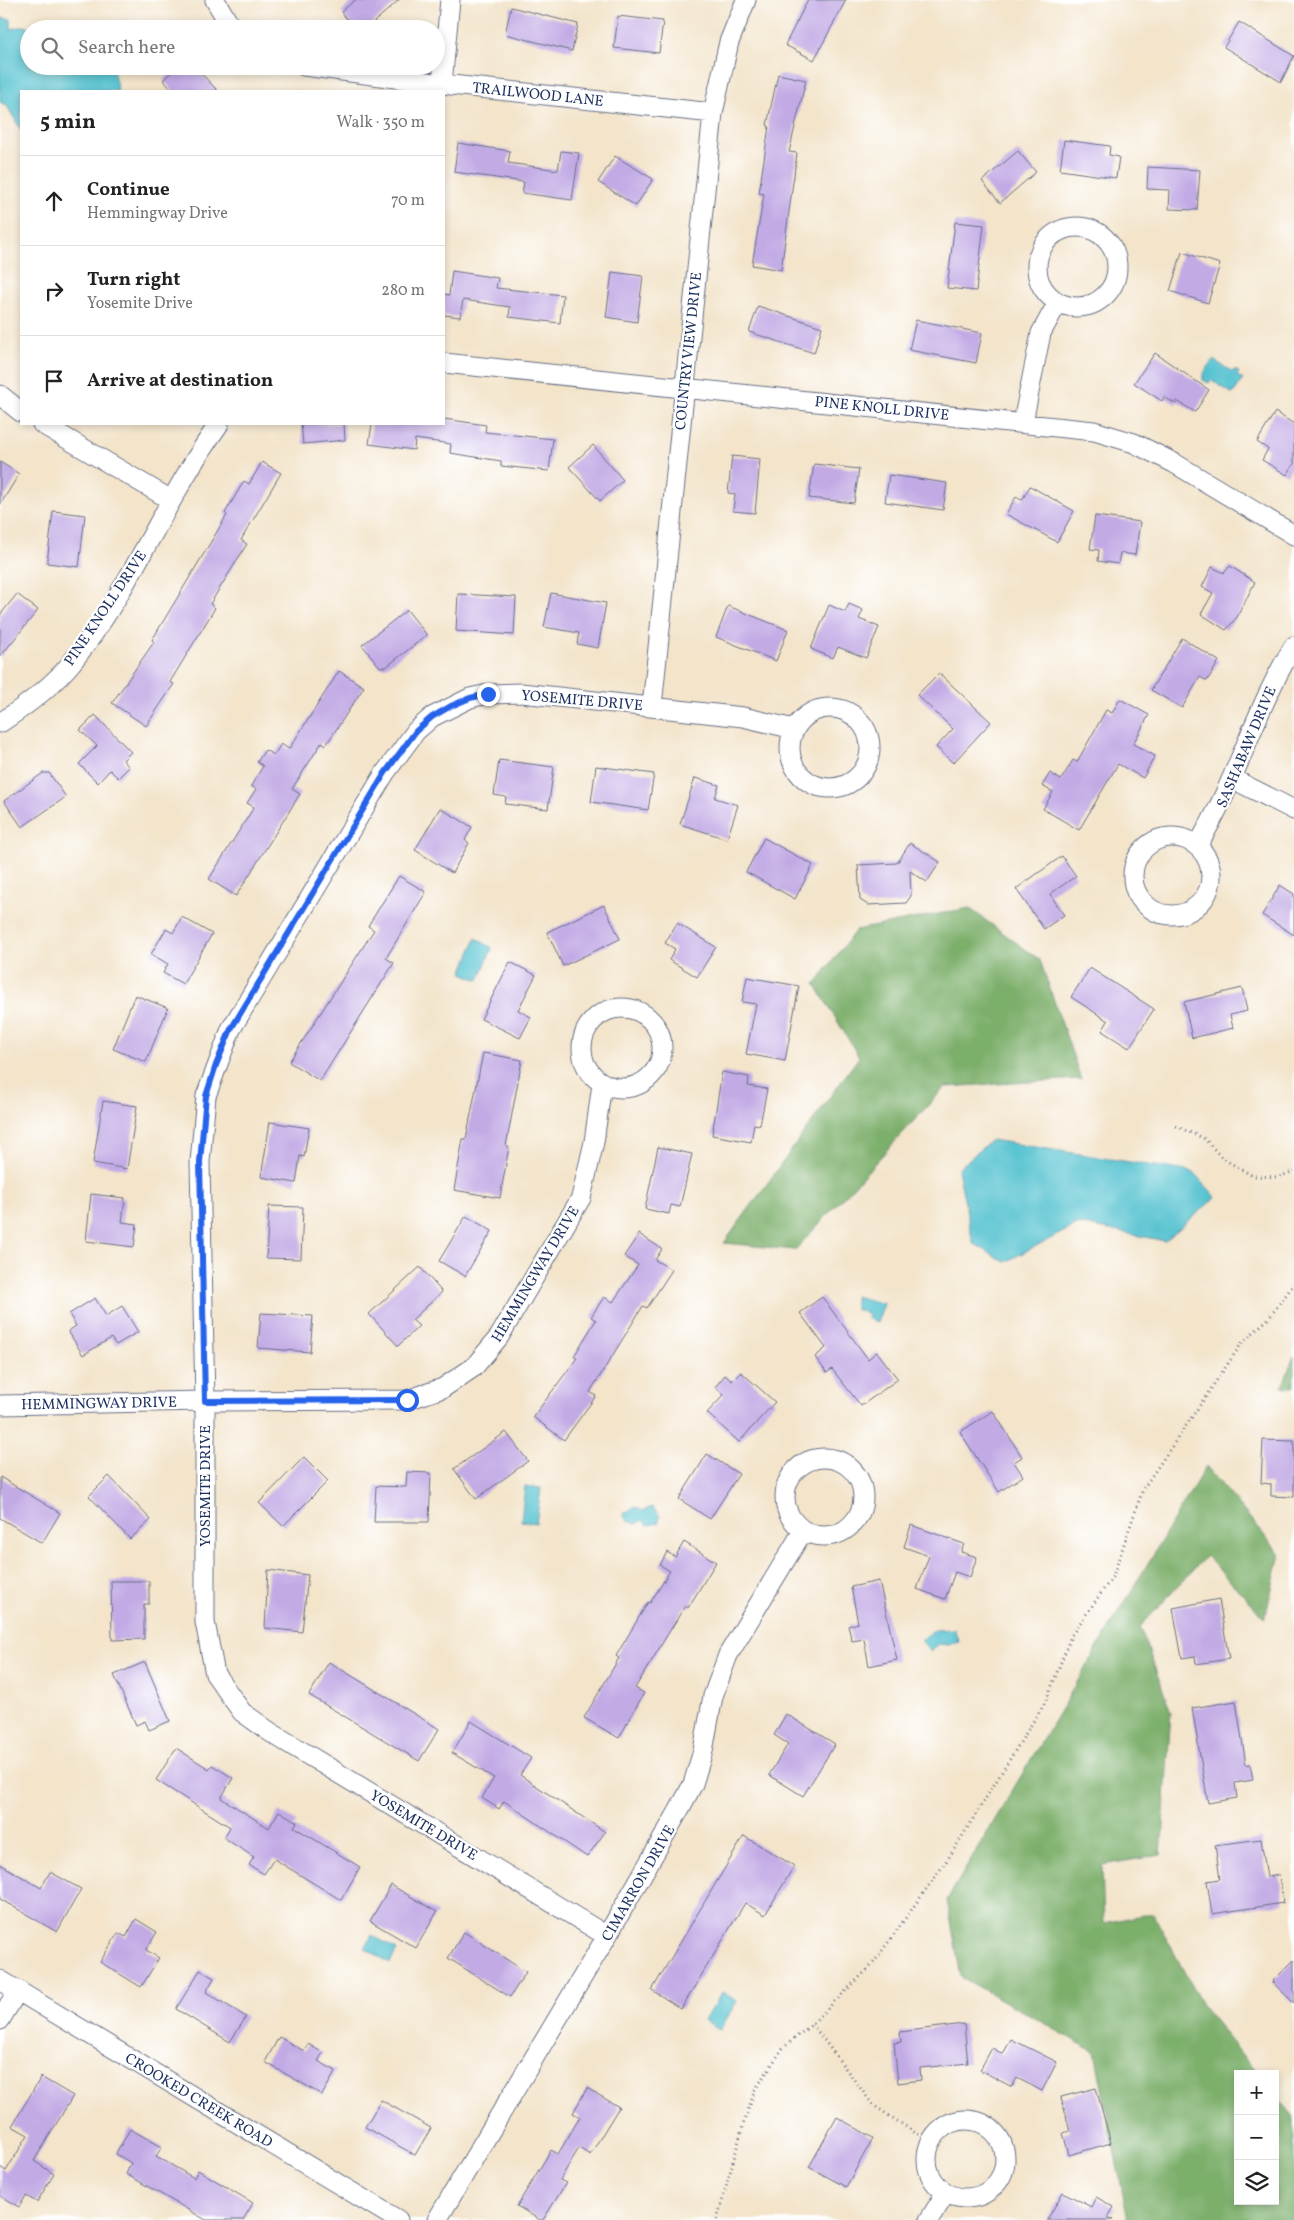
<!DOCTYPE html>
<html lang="en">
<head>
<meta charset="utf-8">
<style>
	:root { --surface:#fff; --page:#f2f2f2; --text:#222; --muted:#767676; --line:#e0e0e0 }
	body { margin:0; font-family:Vollkorn,serif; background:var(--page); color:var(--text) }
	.controls { position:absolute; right:15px; bottom:15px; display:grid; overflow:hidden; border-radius:0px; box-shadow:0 2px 8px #0003 }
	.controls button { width:45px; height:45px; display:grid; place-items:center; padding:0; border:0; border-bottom:1px solid var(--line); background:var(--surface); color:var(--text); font:25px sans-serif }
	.stop { position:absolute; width:15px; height:15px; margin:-11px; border:4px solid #2563eb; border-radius:50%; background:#fff }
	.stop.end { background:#2563eb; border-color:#fff; box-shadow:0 1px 5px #0008 }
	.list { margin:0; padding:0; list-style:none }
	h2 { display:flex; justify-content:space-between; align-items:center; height:65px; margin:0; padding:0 20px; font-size:21px }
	h2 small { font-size:16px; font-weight:400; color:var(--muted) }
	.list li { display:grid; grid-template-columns:32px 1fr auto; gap:15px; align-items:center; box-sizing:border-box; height:90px; padding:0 20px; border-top:1px solid var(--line) }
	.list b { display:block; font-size:19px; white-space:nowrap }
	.list p { margin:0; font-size:16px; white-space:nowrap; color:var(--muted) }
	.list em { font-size:16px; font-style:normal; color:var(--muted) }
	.icon { flex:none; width:28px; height:28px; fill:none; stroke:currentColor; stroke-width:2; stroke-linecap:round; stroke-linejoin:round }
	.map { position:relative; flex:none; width:1294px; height:2220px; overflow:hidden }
	.search { position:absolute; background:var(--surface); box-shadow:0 2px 8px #0003; left:20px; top:20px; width:425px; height:55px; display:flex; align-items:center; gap:12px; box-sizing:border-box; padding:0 18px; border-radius:28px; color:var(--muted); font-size:19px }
	.panel { position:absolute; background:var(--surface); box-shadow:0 2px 8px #0003; left:20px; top:90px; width:425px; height:335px; border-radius:0px }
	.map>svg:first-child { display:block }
	.forest { fill:#7baf6a; stroke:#4b6f64 }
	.water { fill:#57c3d0; stroke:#397997 }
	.building { fill:#c2abe5 }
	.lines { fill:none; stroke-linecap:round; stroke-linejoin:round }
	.minor-casing { stroke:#676e84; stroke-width:21 }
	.path { stroke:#676e84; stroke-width:3; stroke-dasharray:1 4; stroke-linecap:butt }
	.minor { stroke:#fff; stroke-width:19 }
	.route { stroke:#2563eb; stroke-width:6 }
	.labels { text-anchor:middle; stroke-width:4.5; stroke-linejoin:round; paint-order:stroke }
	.street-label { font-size:15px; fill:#1b2f5e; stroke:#fff }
</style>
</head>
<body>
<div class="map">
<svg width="1294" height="2220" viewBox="0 0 1294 2220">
	<rect width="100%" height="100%" fill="#fff"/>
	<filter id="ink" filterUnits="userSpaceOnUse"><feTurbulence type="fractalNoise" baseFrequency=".02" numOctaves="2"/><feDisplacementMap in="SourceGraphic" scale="10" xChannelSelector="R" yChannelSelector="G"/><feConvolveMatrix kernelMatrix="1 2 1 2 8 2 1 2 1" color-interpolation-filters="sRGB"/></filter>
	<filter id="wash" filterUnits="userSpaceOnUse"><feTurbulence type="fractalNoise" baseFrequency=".0096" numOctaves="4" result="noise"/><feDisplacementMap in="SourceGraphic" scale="20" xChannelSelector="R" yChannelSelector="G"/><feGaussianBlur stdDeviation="1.12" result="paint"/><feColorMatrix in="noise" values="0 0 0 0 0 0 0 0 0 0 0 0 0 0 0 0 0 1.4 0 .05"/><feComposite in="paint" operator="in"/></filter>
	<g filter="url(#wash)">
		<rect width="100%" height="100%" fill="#f3e4ca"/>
		<!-- forest -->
		<path class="forest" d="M969,908L1040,960L1081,1079L945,1087L795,1250L724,1243L859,1057L815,984L856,930Z
			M1294,1356V1387H1282Z
			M1206,1466L1280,1554L1265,1618L1206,1556L1140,1627L1171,1712L1161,1855L1102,1865L1104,1923L1153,1913L1202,2005L1258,2074H1238V2201H1275V2095L1294,2118V2220H1128L1095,2052L961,1977L947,1900Z"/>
		<!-- water -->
		<path class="water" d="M0,18L11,19V29L24,26L38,29H29V66H112L118,91H21V130L7,106L0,102Z
			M1213,360L1233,372L1234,370L1239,372L1237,376L1243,379L1233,394L1211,380L1209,383L1203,380V374Z
			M476,938L492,948L479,980L462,973Z
			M991,1140L1193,1172L1216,1197L1165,1241L1079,1224L1005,1262L973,1243L958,1169Z
			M855,1296L884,1304L877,1323L867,1318L869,1314L855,1309Z
			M525,1486L541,1488L536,1523L521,1521Z
			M635,1507L643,1511L652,1507L660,1516L658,1523L648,1525L642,1520L636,1524L627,1521L623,1514Z
			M954,1629L959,1642L948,1645L939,1644L930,1651L921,1640L934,1630Z
			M372,1935L397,1950L390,1963L365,1948Z
			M722,1992L737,2001L720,2030L704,2020Z"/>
		<g id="blocks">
			<!-- building -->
			<path class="building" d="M355,0H399L366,29H355L341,12Z
				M808,0H846L814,60L785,45Z
				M511,7L578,24L572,51L505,34Z
				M618,16L663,21L659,53L614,48Z
				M1239,22L1294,56L1281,82L1224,47Z
				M178,66H194L218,91H173L163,80Z
				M778,74L806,80L789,152L797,153L781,270L752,265L764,194L759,193L769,126L767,125Z
				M1064,140L1110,146L1109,155L1119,157L1116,178L1060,170Z
				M458,143L510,151L508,163L558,170L561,151L579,153L572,200L522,193L524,182L454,172Z
				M1018,151L1036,172L1000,203L982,181Z
				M615,156L653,179L636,206L598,182Z
				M1148,167L1200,170L1197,210L1169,209L1170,190L1147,189Z
				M955,222L984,225L976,291L947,288Z
				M1182,252L1220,264L1208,303L1170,291Z
				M452,271L498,278L496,288L563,295L560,323L509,317L510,307L463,300L460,317L444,315V294L449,295Z
				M612,272L643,276L637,322L606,317Z
				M758,306L822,327L814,353L749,332Z
				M916,320L982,333L976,363L909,350Z
				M1155,353L1209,390L1195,412L1177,401L1176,404L1164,397L1162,401L1134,383Z
				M1275,412L1294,424V464L1287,475L1262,460L1268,449L1257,442Z
				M444,419L486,425L485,432L553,439L549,471L501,466V461L450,453L451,444L415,439L414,450L369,444L372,424H444Z
				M301,424H344L345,440L303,444Z
				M593,445L623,480L600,501L569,467Z
				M732,456L760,459L755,513L733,511L735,494L728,493Z
				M0,462L19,474L0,505Z
				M262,462L281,473L241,540L247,544L210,604L215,608L170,682L174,684L146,726L112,703L154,642L152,640L227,515L225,513L244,481L249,484Z
				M814,464L859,469L854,503L809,498Z
				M889,475L947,483L943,510L885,502Z
				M1030,486L1074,511L1057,542L1006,514L1016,497L1022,500Z
				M53,511L85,515L79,567L47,563Z
				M1095,516L1140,522L1135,555L1120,553L1118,564L1098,561L1099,550L1090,549Z
				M1230,566L1255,582L1237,617L1226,630L1201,614L1213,593L1202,587L1212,567L1224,573Z
				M551,593L606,603L598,648L577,644L579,633L544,627Z
				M17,594L38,610L0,657V615Z
				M458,594L516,597L514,635L456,631Z
				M849,604L863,610L859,619L879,627L866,658L838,647L833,658L811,649L829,605L845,612Z
				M728,606L788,630L776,661L716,637Z
				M407,610L427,635L386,667H380L362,645Z
				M1182,638L1219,661L1207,681L1200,677L1182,708L1151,690Z
				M339,671L364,687L326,745L322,742L292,789L300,794L236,896L209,879L254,807L247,803L256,789L251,786L263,766L257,762L265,750L274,755L281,744L289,749Z
				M939,673L991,722L953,763L936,747L953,729L917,695Z
				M1120,699L1149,715L1133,744L1155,756L1143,778L1118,764L1079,830L1043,809L1053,792L1042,786L1050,773L1061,780L1073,760L1077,762L1106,710L1112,713Z
				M95,715L131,752L123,760L129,767L118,778L110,770L98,783L79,764L97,746L80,730Z
				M499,760L554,767L548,809L505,804L506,797L494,795Z
				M596,766L654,774L648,810L591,802Z
				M43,773H49L66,797L22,827L4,801Z
				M695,778L719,785L715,798L738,805L727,839L680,824Z
				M440,808L472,827L465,840L469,843L452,873L415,850Z
				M764,838L813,865L795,899L746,872Z
				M910,843L940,862L927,882L910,871L911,896L906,903L868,905L860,900L858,865L897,863Z
				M1062,856L1076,876L1050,894L1064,915L1044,929L1016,889Z
				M399,876L426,892L386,958L394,963L320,1081L289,1062L374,930L368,926Z
				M1280,885L1294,894V935L1262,915Z
				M604,905L620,939L563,966L547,932Z
				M182,917L212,934L183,984L163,973L168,964L151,954L166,929L173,933Z
				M677,923L716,947L697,977L669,960L675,949L665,943Z
				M510,962L536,975L518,1010L531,1017L520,1038L481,1019Z
				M1090,968L1154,1009L1129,1048L1102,1031L1108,1021L1071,997Z
				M747,977L799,986L785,1061L746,1054L756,1004L742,1002Z
				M1242,988L1247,1011L1230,1015L1233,1028L1192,1038L1184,1002Z
				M135,995L168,1008L146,1062L113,1049Z
				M483,1053L522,1060L506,1146L509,1147L500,1198L454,1190L463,1139H466Z
				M722,1072L749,1077L748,1086L767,1089L760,1125L754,1124L751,1142L712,1135Z
				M103,1101L137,1106L127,1169L93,1163Z
				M270,1122L309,1128L304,1157L300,1156L296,1183L261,1177Z
				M658,1147L692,1154L680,1207L671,1205L669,1214L645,1209Z
				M91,1194L125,1198L122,1222L137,1224L134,1247L86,1241Z
				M269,1206L303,1207L301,1259L266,1258Z
				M466,1216L492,1231L465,1276L439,1261Z
				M639,1234L662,1249L655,1260L672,1270L647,1308L643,1306L590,1392L596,1396L564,1440L533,1417L577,1358L574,1356L596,1320L591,1317L604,1297L613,1302L638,1265L624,1256Z
				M420,1267L442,1292L412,1320L419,1326L398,1346L369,1314Z
				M822,1297L868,1359L877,1352L898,1379L861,1406L832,1369L827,1373L815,1357L826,1348L800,1313Z
				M95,1298L106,1316L122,1306L138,1332L116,1345L111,1338L83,1355L68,1331L76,1326L69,1314Z
				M261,1313L313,1316L310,1352L258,1348Z
				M741,1372L775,1402L739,1442L707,1413L724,1395L715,1387L725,1375L732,1381Z
				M993,1411L1022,1457L1014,1462L1023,1476L999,1492L960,1432Z
				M506,1432L528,1461L476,1499L454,1469Z
				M1263,1440L1294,1441V1497L1271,1496V1484L1261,1483Z
				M707,1454L739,1474L710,1519L679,1499Z
				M304,1457L328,1481L283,1526L259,1503Z
				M407,1472L431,1473L429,1522H374L376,1486L406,1487Z
				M109,1476L151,1520L130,1539L89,1496Z
				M0,1477L60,1513L42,1543L0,1518Z
				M911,1525L964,1544L961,1552L977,1557L970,1577L955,1572L945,1599L917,1589L929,1556L904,1547Z
				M684,1542L716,1562L688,1608L685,1606L635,1688L644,1693L619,1738L584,1718L619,1658L616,1656L648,1602L650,1603L670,1571L660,1565L667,1552L675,1557Z
				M268,1570L308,1575L302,1632L265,1628Z
				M111,1581H149V1604H144V1639L112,1640Z
				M879,1581L897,1660L869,1666L864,1639L852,1641L848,1626L858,1623L851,1587Z
				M1219,1599L1229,1659L1196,1664L1195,1656L1182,1658L1173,1608Z
				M145,1662L170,1721L149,1730L145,1721L136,1725L114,1675Z
				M329,1662L439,1729L419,1761L309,1695Z
				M1236,1701L1246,1765L1250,1764L1253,1780L1235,1783L1237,1798L1208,1803L1192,1708Z
				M786,1714L835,1744L803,1796L769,1775L788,1744L774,1735Z
				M471,1721L531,1758L520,1775L605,1832L587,1857L504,1801L499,1809L482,1798L494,1778L452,1753Z
				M176,1748L209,1769L212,1765L233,1778L221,1798L269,1828L279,1811L297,1822L294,1827L360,1867L341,1900L274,1859L264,1874L249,1865L254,1857L224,1838L230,1827L156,1780Z
				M744,1836L794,1866L765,1915L745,1903L681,2009L652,1990Z
				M1261,1839L1267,1877L1279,1875L1283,1903L1212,1914L1207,1881L1220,1879L1215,1845Z
				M0,1864L41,1888L50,1872L81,1889L57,1932L0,1899Z
				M391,1885L437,1912L416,1948L370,1921Z
				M136,1919L157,1932L146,1950L159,1958L141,1987L100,1962L118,1933L126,1937Z
				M464,1932L526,1972L510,1997L448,1958Z
				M1294,1960V2003L1272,1982Z
				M200,1970L214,1978L206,1992L246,2017L230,2042L176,2009Z
				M964,2024L968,2063L920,2068L921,2080L898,2083L894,2043L901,2042L900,2032Z
				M279,2037L304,2051L308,2044L323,2053L318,2061L336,2071L322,2095L265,2062Z
				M1011,2039L1057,2062L1042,2091L1017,2078L1012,2087L980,2070L992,2048L1003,2054Z
				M41,2077L73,2096L34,2161L54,2174L37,2202L26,2196L19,2207L0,2196V2167L6,2171L28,2135L12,2126Z
				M587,2088L619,2107L590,2155L579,2148L560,2180L566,2183L543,2220H540L517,2206L551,2150L558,2154L580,2117L573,2113Z
				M1096,2088L1111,2143L1069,2155L1063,2133L1070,2131L1061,2097Z
				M381,2100L431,2128L415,2155L365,2127Z
				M837,2117L873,2138L846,2187L809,2167Z
				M130,2129L162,2147L156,2156L194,2178L198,2170L253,2203L243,2220H206L126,2174L131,2163L116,2154Z
				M1063,2192L1091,2207L1096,2197L1114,2207L1108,2217L1113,2220H1047Z"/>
		</g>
	</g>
	<g filter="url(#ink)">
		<use href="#blocks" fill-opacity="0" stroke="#676e84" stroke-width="1"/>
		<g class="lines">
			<!-- minor casing -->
			<g class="minor-casing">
				<path id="minor" d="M215,0L232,29
					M304,66L442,84L713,113
					M442,84L450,0
					M1037 267a40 40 0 1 1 80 0a40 40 0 1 1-80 0Z
					M444,363L1094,431L1134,443L1174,463L1294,535
					M0,395L21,412
					M1023,422L1041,333L1058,302
					M42,424L171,500
					M652,706L713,113L729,42L746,0
					M790 748a40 40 0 1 1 80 0a40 40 0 1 1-80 0Z
					M0,723C26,706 53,686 73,661C131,589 165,499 219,424
					M1233,779L1294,810
					M1133 876a39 39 0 1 1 78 0a39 39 0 1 1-78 0Z
					M1197,846C1237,782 1254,710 1294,646
					M582 1048a40 40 0 1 1 80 0a40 40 0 1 1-80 0Z
					M0,1405L205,1401L407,1400L443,1388L474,1367L499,1337L581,1198L594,1142L602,1084
					M785 1497a39 39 0 1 1 78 0a39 39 0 1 1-78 0Z
					M607,1936L270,1732L242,1712L215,1674L205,1622V1401L200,1162L206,1096L231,1029L385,773L416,731L432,717L470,698L488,694L521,693L743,717L794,729
					M0,1980L398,2220
					M0,2020L18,1990
					M927 2159a39 39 0 1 1 78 0a39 39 0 1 1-78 0Z
					M437,2220L607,1936L678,1812L693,1784L703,1751L713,1696L728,1655L803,1531
					M929,2220L946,2193"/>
			</g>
			<!-- path -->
			<path class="path" d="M1176,1126L1205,1139L1222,1158L1253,1176L1279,1177L1294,1171
				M812,2024L873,2105L931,2143
				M717,2220L744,2122L755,2090L783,2048L812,2024L872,1965L950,1856L1046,1701L1071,1636L1113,1576L1143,1489L1242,1343L1269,1318L1294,1284"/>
			<!-- minor -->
			<use href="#minor" class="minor"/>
		</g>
	</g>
	<g class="lines" filter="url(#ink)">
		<!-- route -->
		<path class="route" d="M407,1400L205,1401L200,1162L206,1096L216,1065L231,1029L385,773L416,731L432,717L451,706L470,698L488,694"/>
	</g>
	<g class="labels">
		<!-- street labels -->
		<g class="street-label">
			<text transform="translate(538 94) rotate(6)" y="5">TRAILWOOD LANE</text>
			<text transform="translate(688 351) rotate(-84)" y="5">COUNTRY VIEW DRIVE</text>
			<text transform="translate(882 408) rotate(6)" y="5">PINE KNOLL DRIVE</text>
			<text transform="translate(105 608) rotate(-56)" y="5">PINE KNOLL DRIVE</text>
			<text transform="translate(582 700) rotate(5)" y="5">YOSEMITE DRIVE</text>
			<text transform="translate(1246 747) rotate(-67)" y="5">SASHABAW DRIVE</text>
			<text transform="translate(535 1274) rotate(-59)" y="5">HEMMINGWAY DRIVE</text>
			<text transform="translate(99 1403) rotate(-1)" y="5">HEMMINGWAY DRIVE</text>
			<text transform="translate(205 1486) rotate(-90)" y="5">YOSEMITE DRIVE</text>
			<text transform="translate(424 1825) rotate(31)" y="5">YOSEMITE DRIVE</text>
			<text transform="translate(638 1883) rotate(-60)" y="5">CIMARRON DRIVE</text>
			<text transform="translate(199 2100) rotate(31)" y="5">CROOKED CREEK ROAD</text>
		</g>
	</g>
</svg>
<div class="controls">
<button>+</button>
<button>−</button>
<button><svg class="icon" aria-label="layers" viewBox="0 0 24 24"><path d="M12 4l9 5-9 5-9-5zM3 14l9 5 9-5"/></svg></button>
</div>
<div class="stop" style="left:407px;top:1400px"></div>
<div class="stop end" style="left:488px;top:694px"></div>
<div class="search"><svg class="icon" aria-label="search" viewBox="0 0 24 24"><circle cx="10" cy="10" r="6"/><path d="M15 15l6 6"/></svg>Search here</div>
<section class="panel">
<h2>5 min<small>Walk · 350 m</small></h2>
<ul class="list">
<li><svg class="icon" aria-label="ahead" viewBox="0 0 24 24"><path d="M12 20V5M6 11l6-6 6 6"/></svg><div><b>Continue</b><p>Hemmingway Drive</p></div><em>70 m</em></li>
<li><svg class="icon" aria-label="right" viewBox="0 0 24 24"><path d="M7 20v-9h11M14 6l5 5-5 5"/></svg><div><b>Turn right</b><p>Yosemite Drive</p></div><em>280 m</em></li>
<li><svg class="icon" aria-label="arrive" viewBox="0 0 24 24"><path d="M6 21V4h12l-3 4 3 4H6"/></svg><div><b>Arrive at destination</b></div></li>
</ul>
</section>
</div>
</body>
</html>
